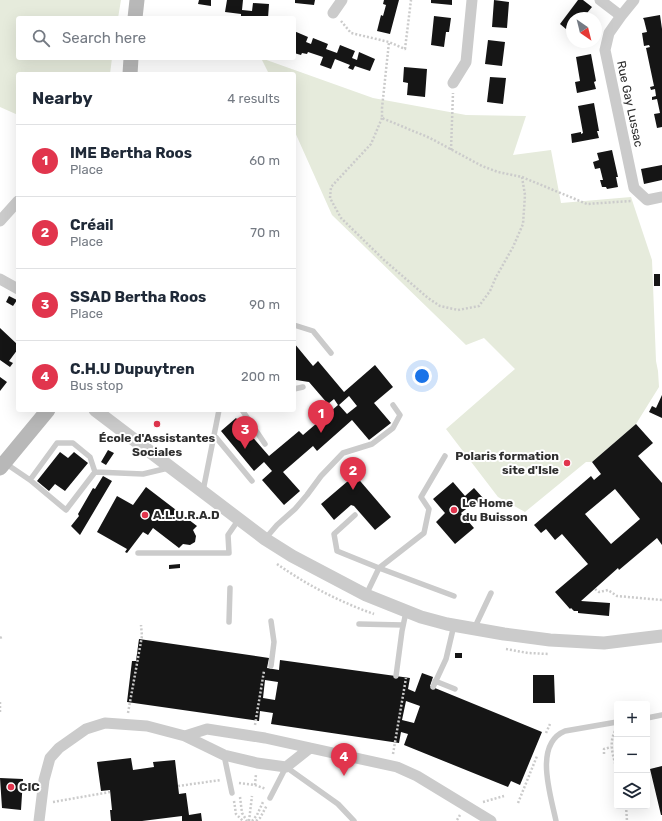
<!DOCTYPE html>
<html lang="en">
<head>
<meta charset="utf-8">
<style>
	:root { --surface:#fff; --page:#f2f2f3; --text:#1f2937; --muted:#747a83; --line:#e0e1e3; --accent:#e1354d }
	body { margin:0; font-family:Rubik,sans-serif; background:var(--page); color:var(--text) }
	.controls { position:absolute; right:12px; bottom:12px; display:grid; overflow:hidden; border-radius:4px; box-shadow:0 4px 16px #0002 }
	.controls button { width:36px; height:36px; display:grid; place-items:center; padding:0; border:0; border-bottom:1px solid var(--line); background:var(--surface); color:var(--text); font:20px sans-serif }
	.compass { position:absolute; left:566px; top:12px; width:36px; height:36px; border-radius:50%; background:var(--surface); box-shadow:0 4px 16px #0002; rotate:145deg }
	.you { position:absolute; left:422px; top:376px; width:14px; height:14px; margin:-10px; border:3px solid #fff; border-radius:50%; background:#1a73e8; box-shadow:0 0 0 6px #1a73e833 }
	.badge { display:grid; place-items:center; width:26px; height:26px; border-radius:50%; background:var(--accent); color:#fff; font-size:13px; font-weight:700 }
	.pin { position:absolute; translate:-50% -33px; filter:drop-shadow(0 1px 2px #0008) }
	.pin::after { content:''; position:absolute; top:21px; width:14px; height:12px; background:inherit; clip-path:polygon(0 0,100% 0,50% 100%) }
	.list { margin:0; padding:0; list-style:none }
	h2 { display:flex; justify-content:space-between; align-items:center; height:52px; margin:0; padding:0 16px; font-size:17px }
	h2 small { font-size:13px; font-weight:400; color:var(--muted) }
	.list li { display:grid; grid-template-columns:26px 1fr auto; gap:12px; align-items:center; box-sizing:border-box; height:72px; padding:0 16px; border-top:1px solid var(--line) }
	.list b { display:block; font-size:15px; white-space:nowrap }
	.list p { margin:0; font-size:13px; white-space:nowrap; color:var(--muted) }
	.list em { font-size:13px; font-style:normal; color:var(--muted) }
	.icon { flex:none; width:22px; height:22px; fill:none; stroke:currentColor; stroke-width:2; stroke-linecap:round; stroke-linejoin:round }
	.map { position:relative; flex:none; width:662px; height:821px; overflow:hidden }
	.search { position:absolute; background:var(--surface); box-shadow:0 4px 16px #0002; left:16px; top:16px; width:280px; height:44px; display:flex; align-items:center; gap:10px; box-sizing:border-box; padding:0 14px; border-radius:4px; color:var(--muted); font-size:15px }
	.panel { position:absolute; background:var(--surface); box-shadow:0 4px 16px #0002; left:16px; top:72px; width:280px; height:340px; border-radius:4px }
	.map>svg:first-child { display:block }
	.green { fill:#e6ebdc }
	.building { fill:#151515; fill-rule:evenodd }
	.lines { fill:none; stroke-linecap:round; stroke-linejoin:round }
	.path { stroke:#cbcbcb; stroke-width:2.5; stroke-dasharray:2 2; stroke-linecap:butt }
	.service { stroke:#cbcbcb; stroke-width:5.5 }
	.minor { stroke:#cbcbcb; stroke-width:11 }
	.tertiary { stroke:#cbcbcb; stroke-width:13 }
	.secondary { stroke:#b8b8b8; stroke-width:15 }
	.poi-dot { fill:#e1354d; stroke:#fff; stroke-width:1.5 }
	.labels { text-anchor:middle; stroke-width:4; stroke-linejoin:round; paint-order:stroke }
	.street-label { font-size:12px; fill:#2e2e2e; stroke:#fff }
	.poi-label { font-size:12px; font-weight:bold; fill:#2e2e2e; stroke:#fff; text-anchor:start }
</style>
</head>
<body>
<div class="map">
<svg width="662" height="821" viewBox="0 0 662 821">
	<rect width="100%" height="100%" fill="#fff"/>
	<!-- green -->
	<path class="green" d="M0,0H121L118,18H18V58H112L110,74H18V115L0,107Z
		M261,58L373,98L466,115L526,116L513,155L551,150L561,203L631,197L652,260L656,361L658,371L659,387L636,424L592,462H586L525,512L498,497L446,429L515,369L484,338L466,345L332,215L294,130V74H269Z"/>
	<!-- building -->
	<path class="building" d="M199,0H211V6L198,4Z
		M227,0H243L242,10L252,11L253,3L269,4L268,18H241V14L225,12Z
		M295,0H315L314,5L295,3Z
		M384,0H399L390,34L377,31L381,15L383,16L386,5L383,4Z
		M431,0H452V5L431,3Z
		M494,0L509,2L507,28L492,27Z
		M578,0H583L592,7L583,18H572V26L570,25L566,29L560,24Z
		M660,15L662,29V127L657,128L654,114L660,113L657,99L652,100V97L656,96L655,89L651,90L650,87L654,86L646,48L650,47L649,45L644,46L642,33L647,32L644,20L643,18Z
		M434,16L451,18L449,32H446L444,47L431,45Z
		M294,31L308,37L306,42L311,44L313,38L328,44L326,49L337,53L340,45L355,51L352,58L357,60L359,52L375,59L370,71L355,66L353,70L348,68L350,65L335,59L331,69L320,65L323,57L308,52L307,54L302,53L301,55L294,53Z
		M488,40L505,42L502,66L485,64Z
		M591,54L596,81L594,82L596,89L577,93L575,82L580,81L576,57Z
		M404,67L427,69L425,97L407,95L408,83L403,82Z
		M490,77L506,78L503,104L487,102Z
		M594,103L599,131H597L599,138L572,143L571,134L581,132V134L583,133L578,106Z
		M612,150L618,177H616L618,187L607,189L606,187H602L600,180H603L600,168L595,169L593,162L599,160L597,153Z
		M662,165V180L644,184L641,169Z
		M654,274H660V286H654Z
		M9,296L17,300L13,306L6,302Z
		M0,328L18,345V349L9,361L13,363L10,367L0,360Z
		M294,343L313,366L318,361L344,392L375,365L393,387L374,403L391,423L369,440L352,420L317,451L313,446L283,472L300,491L284,505L262,480L272,471L264,462L254,471L221,431L236,418L269,456L299,431L303,435L338,405L334,399L328,404L309,382L296,380L294,382ZM349,396L357,406L347,414L339,405Z
		M0,377L7,382L0,391Z
		M662,395V418L649,412L652,406L656,408Z
		M636,424L653,443L638,456L662,483V545L657,538L619,570L618,568L581,601L610,603L609,616L578,613V611H574L571,608L570,609L555,592L588,564L562,534L555,540L546,529L541,533L534,525L591,476L594,480L601,474L592,462ZM615,489L640,519L611,544L585,514Z
		M108,450L114,453L106,465L101,462Z
		M60,452L68,458L74,452L88,463L65,491L55,484L49,491L37,481Z
		M355,475L391,517L375,530L354,506L351,505L334,520L321,504Z
		M103,476L112,481L80,535L71,526L79,516L78,514L93,488L95,489Z
		M453,482L465,496L474,488L483,498L471,508L470,506L461,513L474,528L455,544L436,522L445,513L433,499Z
		M146,487L197,526L193,530L196,536L195,542L190,545L183,544L179,548L153,528L148,535L143,532L127,553L125,552L127,549L97,532L117,496L133,505Z
		M180,564V568L169,569V565Z
		M139,639L269,658L267,668L279,670L280,660L410,678L408,689L415,692L422,673L433,677L430,686L542,732L520,785L511,781L508,787L404,745L408,734L401,732L399,743L271,724L273,713L260,711L259,721L127,702L132,661H136ZM265,680L278,682L275,700L263,698ZM406,701L420,706L414,723L402,720Z
		M455,653H462V658H455Z
		M533,675H554L555,703H533Z
		M131,758L133,770L154,767L153,762L175,760L179,794L186,793L189,815L201,813L202,821H182V816L142,821H111L110,810H112L110,790L101,791L97,762Z
		M662,766V815H661L650,769Z
		M0,778L23,779L21,810L2,808Z"/>
	<g class="lines">
		<!-- path -->
		<path class="path" d="M341,21L351,33L389,42L405,49L411,0
			M382,118L371,144L331,187L330,198L341,218L384,260L428,298L440,306L458,310L479,306L490,291L496,277L513,247L523,224L525,195L522,177L498,172L482,166L430,138L382,118V108L389,42
			M451,150L453,93
			M522,177L587,204L631,201
			M277,564C307,585 340,602 374,614
			M595,589L599,592L608,590L617,596L662,600
			M0,638L2,637
			M506,649L528,653L549,654
			M0,702V714
			M128,713L142,636L141,625
			M255,725L264,671
			M615,731C608,745 614,757 617,771
			M546,733L550,724
			M393,754L406,678
			M604,754V749L611,747
			M239,783L255,785L256,774
			M255,785L266,789
			M178,786L221,780
			M240,797L242,813L247,821
			M234,801L236,814L243,821
			M53,802L110,792
			M483,802L504,796
			M518,803L537,756
			M626,806L627,821
			M457,820L460,815
			M249,821L252,796
			M252,821L257,815L263,802
			M256,821L260,818L267,805"/>
		<!-- service -->
		<path class="service" d="M294,325L313,331L331,353
			M294,389L303,387
			M242,410L265,444
			M214,435L252,481
			M5,463L30,480L66,510L95,472L90,457L73,443H57L30,480
			M95,472L143,474L168,468
			M203,491L219,410
			M355,515L334,534L337,551L379,568L454,596
			M265,539L277,525L295,509L307,495L321,476L343,453L372,444L393,428L400,415L393,405
			M138,553H229L228,535L239,519
			M366,595L379,568L424,533L429,509L421,497L445,456
			M271,621L274,642L271,666
			M229,622L230,588
			M359,624L403,625
			M474,629L491,593
			M396,676L402,631L406,612
			M435,681L455,689
			M433,687L446,659L454,625
			M647,718L662,715
			M224,755L232,793
			M270,798L286,767L338,804L354,821
			M556,821C551,796 533,744 565,731L617,722"/>
		<!-- minor -->
		<path class="minor" d="M600,0L621,16
			M634,0L621,16L609,33L605,50L634,188L647,200L662,197
			M333,13L342,0
			M453,83L466,62L472,0
			M0,221L18,201
			M0,279L18,289
			M185,736L207,729L265,738L397,767L417,776L491,821
			M39,821L44,780L50,758L59,748L86,729L105,723L147,726L185,736L224,755L257,763L286,767L310,748"/>
		<!-- tertiary -->
		<path class="tertiary" d="M95,410L265,539L292,556L366,595L421,617L447,624L504,634L550,640L604,643L662,636"/>
		<!-- secondary -->
		<path class="secondary" d="M135,18L137,0
			M130,74L131,58
			M0,468L48,410"/>
	</g>
	<!-- markers -->
	<g class="poi-dot">
		<circle cx="157" cy="424" r="4"/>
		<circle cx="567" cy="463" r="4"/>
		<circle cx="454" cy="510" r="4"/>
		<circle cx="145" cy="515" r="4"/>
		<circle cx="11" cy="787" r="4"/>
	</g>
	<g class="labels">
		<!-- street labels -->
		<g class="street-label">
			<text transform="translate(630 104) rotate(78)" y="4">Rue Gay Lussac</text>
		</g>
		<!-- poi labels -->
		<g class="poi-label">
			<text x="157" y="442" text-anchor="middle">École d'Assistantes<tspan x="157" dy="14">Sociales</tspan></text>
			<text x="559" y="460" text-anchor="end">Polaris formation<tspan x="559" dy="14">site d'Isle</tspan></text>
			<text x="462" y="507">Le Home<tspan x="462" dy="14">du Buisson</tspan></text>
			<text x="153" y="519">A.L.U.R.A.D</text>
			<text x="19" y="791">CIC</text>
		</g>
	</g>
</svg>
<div class="controls">
<button>+</button>
<button>−</button>
<button><svg class="icon" aria-label="layers" viewBox="0 0 24 24"><path d="M12 4l9 5-9 5-9-5zM3 14l9 5 9-5"/></svg></button>
</div>
<svg class="compass" viewBox="-18 -18 36 36"><path d="M0-13l5 13h-10z" fill="#e53935"/><path d="M0 13l5-13h-10z" fill="#747a83"/></svg>
<div class="you"></div>
<div class="pin badge" style="left:321px;top:433px">1</div>
<div class="pin badge" style="left:353px;top:490px">2</div>
<div class="pin badge" style="left:245px;top:449px">3</div>
<div class="pin badge" style="left:344px;top:776px">4</div>
<div class="search"><svg class="icon" aria-label="search" viewBox="0 0 24 24"><circle cx="10" cy="10" r="6"/><path d="M15 15l6 6"/></svg>Search here</div>
<section class="panel">
<h2>Nearby<small>4 results</small></h2>
<ul class="list">
<li><span class="badge">1</span><div><b>IME Bertha Roos</b><p>Place</p></div><em>60 m</em></li>
<li><span class="badge">2</span><div><b>Créail</b><p>Place</p></div><em>70 m</em></li>
<li><span class="badge">3</span><div><b>SSAD Bertha Roos</b><p>Place</p></div><em>90 m</em></li>
<li><span class="badge">4</span><div><b>C.H.U Dupuytren</b><p>Bus stop</p></div><em>200 m</em></li>
</ul>
</section>
</div>
</body>
</html>
